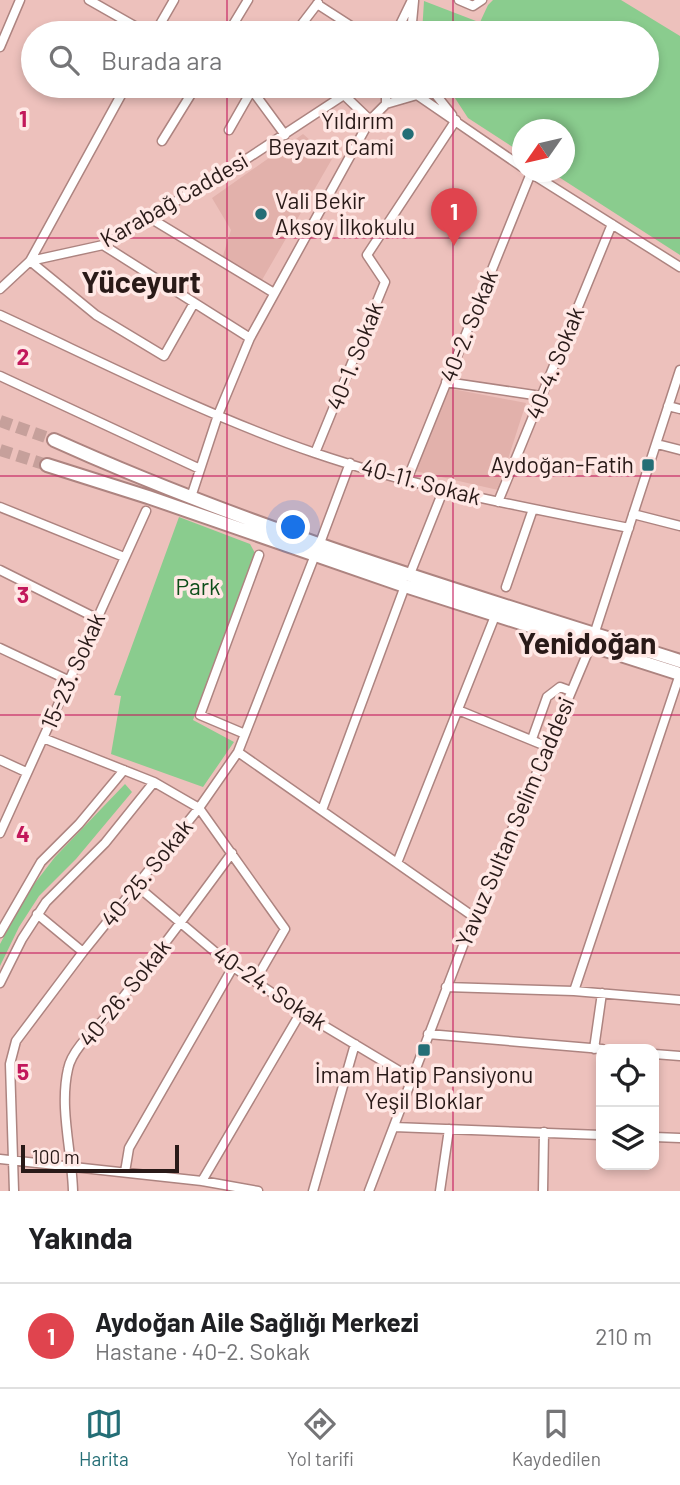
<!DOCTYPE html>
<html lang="tr">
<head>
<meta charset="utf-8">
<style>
	:root { --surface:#fff; --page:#f2f2f2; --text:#202124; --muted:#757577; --line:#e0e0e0; --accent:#246e76 }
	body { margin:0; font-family:Barlow,sans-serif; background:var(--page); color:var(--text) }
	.controls { position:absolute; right:21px; bottom:21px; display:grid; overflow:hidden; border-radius:14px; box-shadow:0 4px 10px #0003 }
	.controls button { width:63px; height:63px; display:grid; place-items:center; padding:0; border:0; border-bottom:2px solid var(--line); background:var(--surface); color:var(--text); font:35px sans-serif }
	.compass { position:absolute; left:512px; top:119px; width:63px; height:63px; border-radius:50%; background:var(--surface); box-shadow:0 4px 10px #0003; rotate:236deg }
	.scale { position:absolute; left:21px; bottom:18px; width:158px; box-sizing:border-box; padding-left:7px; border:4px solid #291a18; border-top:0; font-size:19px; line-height:24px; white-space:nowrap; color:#291a18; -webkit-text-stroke:5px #ffe8e5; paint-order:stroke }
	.you { position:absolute; left:294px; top:528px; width:24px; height:24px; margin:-18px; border:5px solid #fff; border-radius:50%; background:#1a73e8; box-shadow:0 0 0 10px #1a73e833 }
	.badge { display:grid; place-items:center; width:46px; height:46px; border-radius:50%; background:var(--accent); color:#fff; font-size:23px; font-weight:700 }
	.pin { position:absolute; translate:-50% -58px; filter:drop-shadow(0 2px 4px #0008) }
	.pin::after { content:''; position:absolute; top:37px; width:24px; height:21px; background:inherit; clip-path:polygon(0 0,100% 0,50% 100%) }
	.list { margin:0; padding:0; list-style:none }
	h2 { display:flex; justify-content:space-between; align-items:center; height:91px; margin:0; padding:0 28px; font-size:30px }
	h2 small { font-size:23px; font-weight:400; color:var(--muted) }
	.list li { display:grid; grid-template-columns:46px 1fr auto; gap:21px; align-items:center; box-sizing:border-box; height:105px; padding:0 28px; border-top:2px solid var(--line) }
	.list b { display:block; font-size:26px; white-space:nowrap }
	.list p { margin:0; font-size:23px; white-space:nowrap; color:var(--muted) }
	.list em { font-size:23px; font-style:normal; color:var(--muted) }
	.icon { flex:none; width:38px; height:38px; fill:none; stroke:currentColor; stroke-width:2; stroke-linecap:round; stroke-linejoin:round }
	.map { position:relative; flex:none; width:680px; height:1191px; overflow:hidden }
	.search { position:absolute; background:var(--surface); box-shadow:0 4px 10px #0003; left:21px; right:21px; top:21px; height:77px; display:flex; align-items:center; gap:18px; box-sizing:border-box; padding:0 24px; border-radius:38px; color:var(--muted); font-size:26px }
	.sheet { height:196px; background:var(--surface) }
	nav { display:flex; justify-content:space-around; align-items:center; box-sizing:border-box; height:98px; border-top:2px solid var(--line); background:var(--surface); font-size:19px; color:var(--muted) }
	nav a { display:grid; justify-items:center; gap:4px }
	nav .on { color:var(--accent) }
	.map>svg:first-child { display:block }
	.built { fill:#e2b1ab }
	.green { fill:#8acc8e }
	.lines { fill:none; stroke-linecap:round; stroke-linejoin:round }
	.primary-tunnel { stroke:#c6a09b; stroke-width:12; stroke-dasharray:12 6; stroke-linecap:butt }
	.minor-casing { stroke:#ad8480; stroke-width:11 }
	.primary-casing { stroke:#ad8480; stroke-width:16 }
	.minor { stroke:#fff; stroke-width:8 }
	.primary { stroke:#fff; stroke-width:12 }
	.grid { fill:none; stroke:#c2185b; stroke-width:2; stroke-opacity:0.55 }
	.poi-dot { fill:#246e76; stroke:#ffe8e5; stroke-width:2.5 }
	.labels { text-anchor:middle; stroke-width:7; stroke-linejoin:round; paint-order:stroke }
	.poi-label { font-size:23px; fill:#291a18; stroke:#ffe8e5; text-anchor:end }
	.street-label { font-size:23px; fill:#291a18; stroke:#ffe8e5 }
	.park-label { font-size:23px; fill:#0d4e19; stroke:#ffe8e5 }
	.district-label { font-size:30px; font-weight:bold; fill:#291a18; stroke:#ffe8e5 }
	.grid-label { font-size:23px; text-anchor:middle; font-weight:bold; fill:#c2185b; stroke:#ffe8e5; stroke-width:7; stroke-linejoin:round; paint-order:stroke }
</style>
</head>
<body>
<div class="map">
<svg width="680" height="1191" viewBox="0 0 680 1191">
	<rect width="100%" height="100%" fill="#edc1bc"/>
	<!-- built -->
	<path class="built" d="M303,134L332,159L262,280L222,259L231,230L212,198Z
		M447,388L526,403L498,490L415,471Z"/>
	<!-- green -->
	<path class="green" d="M493,0H621L680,36V255L551,172H564V130H522V153L468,118L453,95L456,86H647V33H475L488,5Z
		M424,1L476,21L472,33H422Z
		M179,517L250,544L255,553L193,720L234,742L203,787L111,754L121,696L114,695Z
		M125,784L132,792L76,859L39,896L19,927L0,966V944L28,892L55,857Z"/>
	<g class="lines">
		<!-- primary-tunnel -->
		<path class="primary-tunnel" d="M0,421L54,440
			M0,450L47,465"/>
		<!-- minor casing -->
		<g class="minor-casing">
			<path id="minor" d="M89,0L147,33
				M459,0L473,6L482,0
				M317,4L362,33
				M155,33L174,0
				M228,33L248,0
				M295,33L318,3
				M396,33L412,0
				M411,33L414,1
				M0,47L20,0
				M245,86L252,90L285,135
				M408,86L417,95L522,167
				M429,86L452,115
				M346,93L344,95L370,120
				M386,104L417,95
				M229,130L253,88
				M162,141L196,86
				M529,172L680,267
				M150,218L274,293
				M103,245L250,338
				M30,261L103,245L245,160L344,95L366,86
				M30,261L96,315L164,356L194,303
				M0,289L30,261L126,86
				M0,315C104,363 207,416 315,453C417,488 524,507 629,528
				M0,376L200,469
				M446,382L541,396
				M668,406L680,409
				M657,444L680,450
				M315,453L385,282L367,255L456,120
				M407,480L531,173
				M191,497L218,415L250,338L370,120L386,104V86
				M498,502L612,224
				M0,507L124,557
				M633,514L680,526
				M320,543L350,463
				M0,570L96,618
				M410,574L443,491
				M506,587L533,509
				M0,648L70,681
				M458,710L548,747
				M245,734L200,715L259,555
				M43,738L154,782L199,808L285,929L255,981
				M532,739L547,697L560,687L571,691
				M238,752L474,917
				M0,760L26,772
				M322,810L405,586
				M0,833L146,511
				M397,863L495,616
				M137,886L233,967L301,1012L411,1078
				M37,914L83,952
				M0,933L41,862L79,824L124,770
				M0,983L22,939L46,902L105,843L154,782
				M446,987L574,991L680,1000
				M574,991L680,674
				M428,1034L602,1049
				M594,1049L602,993
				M654,1054L680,1056
				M394,1127L601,1135
				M654,1137L680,1138
				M0,1159L202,1181L258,1191
				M125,1172L129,1148L233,967
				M202,1181L301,1012
				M14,1191L10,1064L16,1041L83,952L199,808L238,752L315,555
				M73,1191C72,1152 59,1108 68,1069C72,1047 102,1023 116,1006C156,956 194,905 232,853
				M313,1191L355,1044
				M369,1191L474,917L548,747L590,647L680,370
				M440,1191L449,1129
				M543,1191L544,1132"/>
		</g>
		<!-- primary casing -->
		<g class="primary-casing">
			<path id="primary" d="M54,440C255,531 469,594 680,661
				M47,465L148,497L405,586L680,674"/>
		</g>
		<!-- minor -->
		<use href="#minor" class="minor"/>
		<!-- primary -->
		<use href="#primary" class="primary"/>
	</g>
	<!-- grid -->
	<path class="grid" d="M227,0V33M453,0V33M227,86V1191M453,86V1191M0,238H680M0,476H680M0,715H680M0,953H680"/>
	<!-- markers -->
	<g class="poi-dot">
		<circle cx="408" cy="134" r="7"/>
		<circle cx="261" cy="214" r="7"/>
		<rect x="641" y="458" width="14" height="14" rx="3.5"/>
		<rect x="417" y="1043" width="14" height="14" rx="3.5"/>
	</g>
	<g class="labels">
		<!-- poi labels -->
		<g class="poi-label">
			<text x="394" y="129">Yıldırım<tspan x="394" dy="26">Beyazıt Cami</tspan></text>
			<text x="275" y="209" text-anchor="start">Vali Bekir<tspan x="275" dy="26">Aksoy İlkokulu</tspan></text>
			<text x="634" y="473">Aydoğan-Fatih</text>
			<text x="424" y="1083" text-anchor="middle">İmam Hatip Pansiyonu<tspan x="424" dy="26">Yeşil Bloklar</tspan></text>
		</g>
		<!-- street labels -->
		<g class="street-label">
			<text transform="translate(174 200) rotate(-30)" y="8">Karabağ Caddesi</text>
			<text transform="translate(469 326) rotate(-68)" y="8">40-2. Sokak</text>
			<text transform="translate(355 356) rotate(-68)" y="8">40-1. Sokak</text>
			<text transform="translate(555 363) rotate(-68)" y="8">40-4. Sokak</text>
			<text transform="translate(421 482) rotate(15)" y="8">40-11. Sokak</text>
			<text transform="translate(73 671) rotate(-66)" y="8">15-23. Sokak</text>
			<text transform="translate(515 822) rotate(-67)" y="8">Yavuz Sultan Selim Caddesi</text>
			<text transform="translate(147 873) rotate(-51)" y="8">40-25. Sokak</text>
			<text transform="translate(270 988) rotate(34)" y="8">40-24. Sokak</text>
			<text transform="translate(125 993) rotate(-51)" y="8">40-26. Sokak</text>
		</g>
		<!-- park labels -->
		<g class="park-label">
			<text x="198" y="595">Park</text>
		</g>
		<!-- district labels -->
		<g class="district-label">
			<text x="141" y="293">Yüceyurt</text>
			<text x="587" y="654">Yenidoğan</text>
		</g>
	</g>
	<g class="grid-label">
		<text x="23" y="127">1</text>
		<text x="23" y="365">2</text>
		<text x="23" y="603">3</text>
		<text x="23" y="842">4</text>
		<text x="23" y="1080">5</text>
	</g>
</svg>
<div class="controls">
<button><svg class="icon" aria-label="locate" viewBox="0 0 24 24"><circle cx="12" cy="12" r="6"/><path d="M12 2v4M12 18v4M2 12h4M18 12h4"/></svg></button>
<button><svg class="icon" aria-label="layers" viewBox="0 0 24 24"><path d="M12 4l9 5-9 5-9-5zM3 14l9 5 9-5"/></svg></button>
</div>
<svg class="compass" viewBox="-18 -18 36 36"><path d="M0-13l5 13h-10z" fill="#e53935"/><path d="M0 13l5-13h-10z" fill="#757577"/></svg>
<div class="scale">100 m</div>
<div class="you"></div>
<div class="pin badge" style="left:454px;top:246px;background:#e0444e">1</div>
<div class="search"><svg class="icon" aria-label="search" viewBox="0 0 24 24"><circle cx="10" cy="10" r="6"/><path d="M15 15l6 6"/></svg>Burada ara</div>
</div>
<section class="sheet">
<h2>Yakında<small></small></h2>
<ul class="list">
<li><span class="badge" style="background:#e0444e">1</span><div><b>Aydoğan Aile Sağlığı Merkezi</b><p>Hastane · 40-2. Sokak</p></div><em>210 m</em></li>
</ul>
</section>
<nav>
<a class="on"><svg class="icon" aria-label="map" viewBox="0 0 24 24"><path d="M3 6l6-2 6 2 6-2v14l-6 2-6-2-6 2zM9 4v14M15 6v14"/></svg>Harita</a>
<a><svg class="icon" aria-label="directions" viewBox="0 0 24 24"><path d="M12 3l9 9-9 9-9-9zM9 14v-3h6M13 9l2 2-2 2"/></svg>Yol tarifi</a>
<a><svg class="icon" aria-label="saved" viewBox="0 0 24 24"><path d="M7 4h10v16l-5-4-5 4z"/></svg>Kaydedilen</a>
</nav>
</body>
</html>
